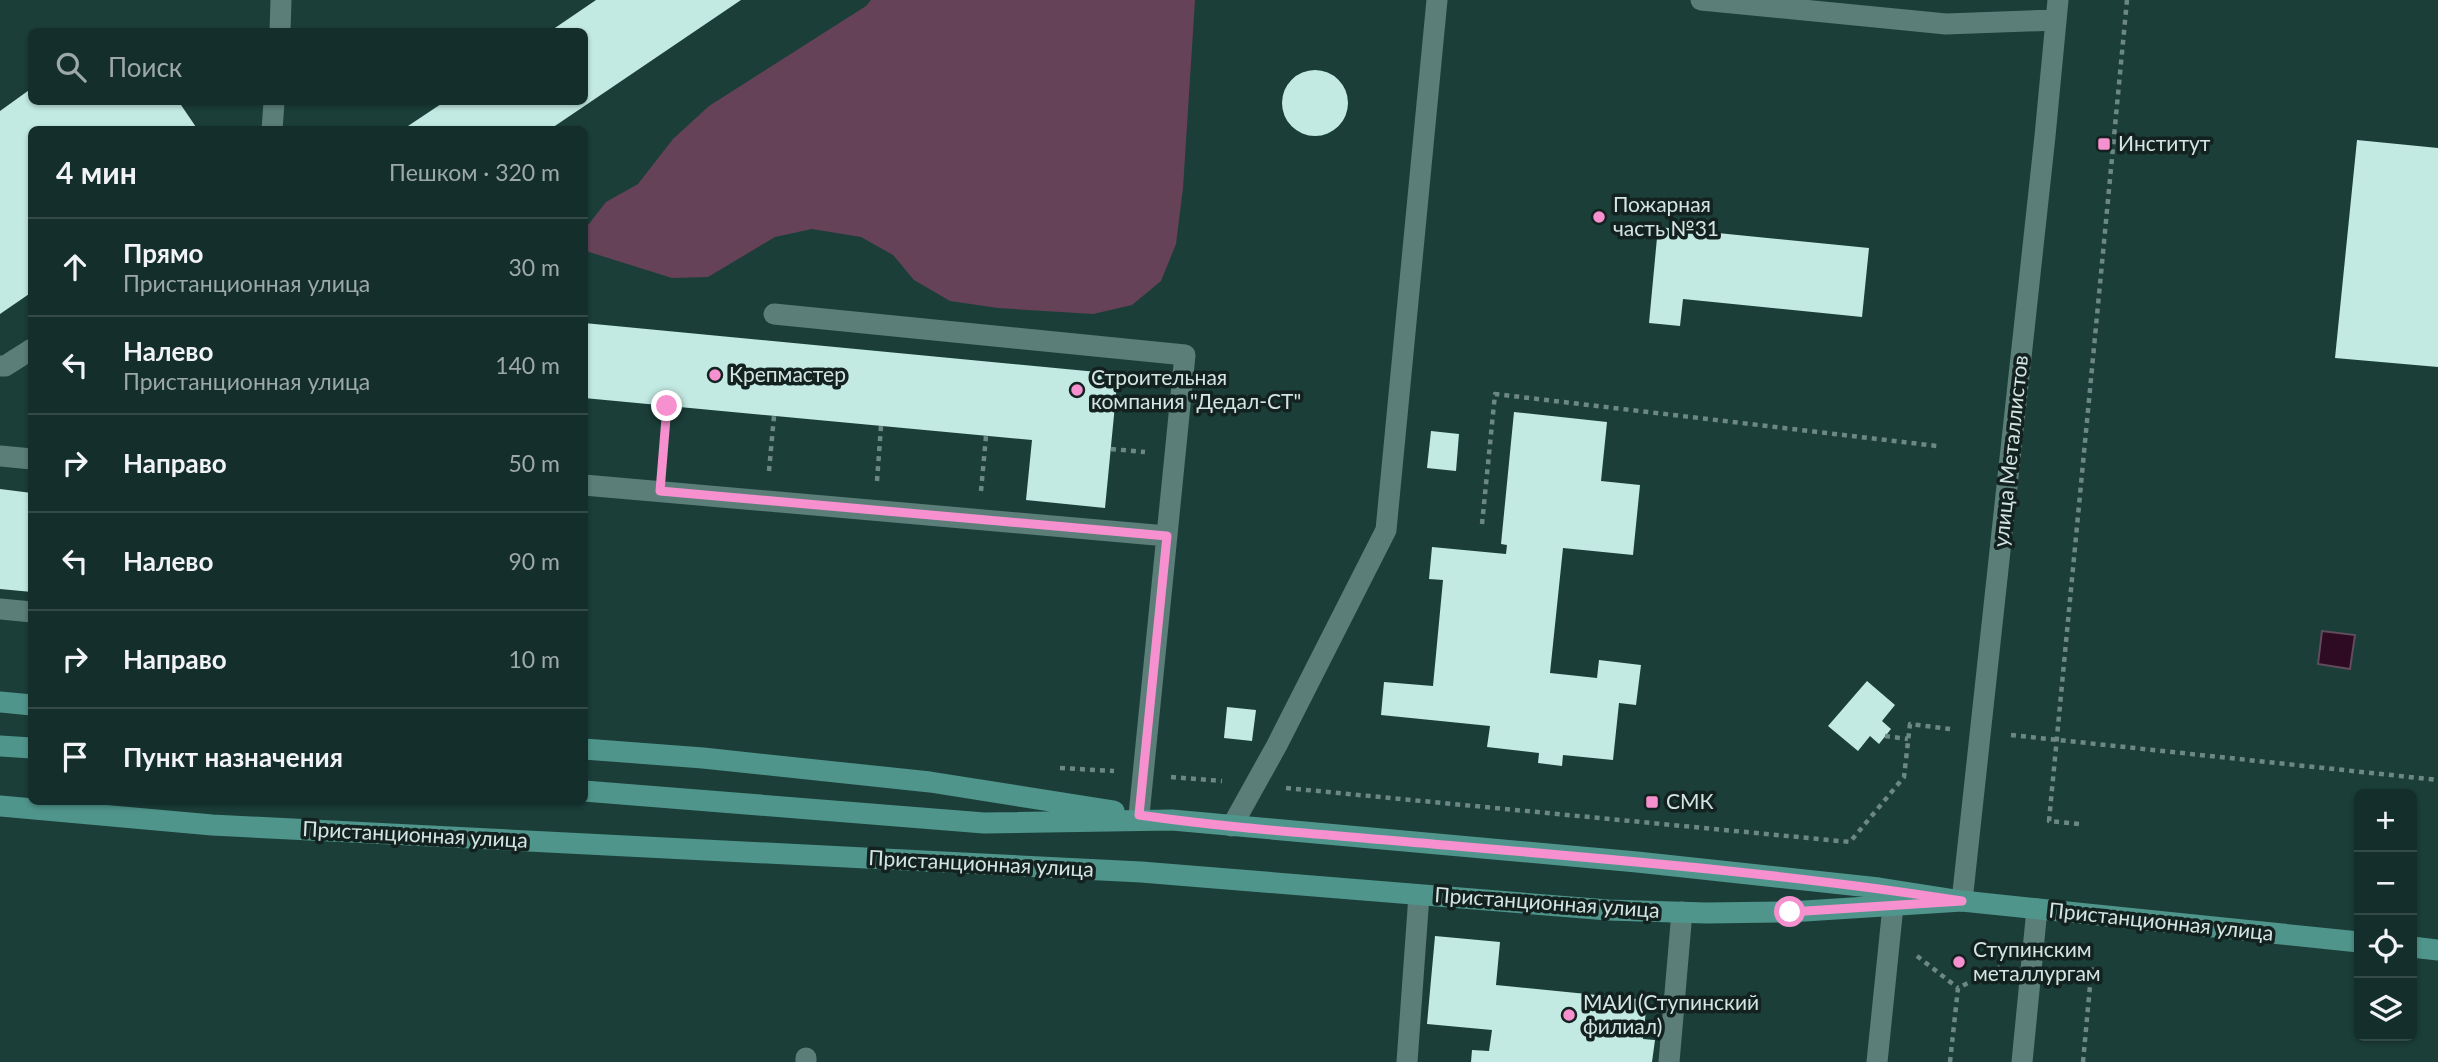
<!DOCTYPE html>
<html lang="ru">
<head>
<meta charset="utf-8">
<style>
	:root { --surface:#142e2b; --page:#213a37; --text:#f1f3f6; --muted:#9da8a9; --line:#334a47 }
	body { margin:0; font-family:Lato,sans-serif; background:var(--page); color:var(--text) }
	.controls { position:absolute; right:21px; bottom:21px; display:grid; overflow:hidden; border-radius:10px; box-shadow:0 2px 5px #0004 }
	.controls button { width:63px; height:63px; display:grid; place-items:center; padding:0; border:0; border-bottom:2px solid var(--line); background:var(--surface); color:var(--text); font:35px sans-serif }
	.stop { position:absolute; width:21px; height:21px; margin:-16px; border:5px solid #f690cf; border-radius:50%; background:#fff }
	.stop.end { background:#f690cf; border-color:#fff; box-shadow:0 2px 7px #0008 }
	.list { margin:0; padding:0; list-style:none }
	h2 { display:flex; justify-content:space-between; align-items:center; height:91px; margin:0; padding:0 28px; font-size:30px }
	h2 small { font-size:23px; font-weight:400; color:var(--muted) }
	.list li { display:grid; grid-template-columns:46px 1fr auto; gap:21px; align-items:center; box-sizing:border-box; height:98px; padding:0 28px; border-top:2px solid var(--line) }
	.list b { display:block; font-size:26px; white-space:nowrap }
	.list p { margin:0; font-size:23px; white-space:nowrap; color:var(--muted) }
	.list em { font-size:23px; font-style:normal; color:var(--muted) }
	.icon { flex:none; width:38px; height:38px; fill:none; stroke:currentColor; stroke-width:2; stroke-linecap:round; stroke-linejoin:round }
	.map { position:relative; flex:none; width:2438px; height:1062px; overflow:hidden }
	.search { position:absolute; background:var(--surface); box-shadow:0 2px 5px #0004; left:28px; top:28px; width:560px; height:77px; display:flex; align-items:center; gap:18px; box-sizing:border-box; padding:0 24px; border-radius:10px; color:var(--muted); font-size:26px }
	.panel { position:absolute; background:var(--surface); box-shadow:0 2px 5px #0004; left:28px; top:126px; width:560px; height:679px; border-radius:10px }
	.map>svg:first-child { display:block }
	.green { fill:#664258 }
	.water { fill:#2f0b23; stroke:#604c5c; stroke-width:2 }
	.building { fill:#c2e9e2 }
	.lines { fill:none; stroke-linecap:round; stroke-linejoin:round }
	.path { stroke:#6d8884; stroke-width:4.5; stroke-dasharray:5 5; stroke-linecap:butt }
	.minor { stroke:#5b7e78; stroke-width:21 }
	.major { stroke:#4f958b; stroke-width:21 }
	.route { stroke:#f690cf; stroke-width:9 }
	.poi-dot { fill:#f690cf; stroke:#13211f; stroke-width:2.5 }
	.labels { text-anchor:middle; stroke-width:7; stroke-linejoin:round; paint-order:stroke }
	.poi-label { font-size:21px; fill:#d3e5e2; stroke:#13211f; text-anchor:start }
	.street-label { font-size:21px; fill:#d3e5e2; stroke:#13211f }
</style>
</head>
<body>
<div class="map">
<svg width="2438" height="1062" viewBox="0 0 2438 1062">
	<rect width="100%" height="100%" fill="#1b3e39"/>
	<!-- green -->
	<path class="green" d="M871,0H1195L1183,188L1176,244L1161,281L1132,305L1093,314L998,308L950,301L914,280L893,255L861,237L812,229L775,237L708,277L672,278L589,252L585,248V229L606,202L638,184L673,139L709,106L866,6Z"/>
	<!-- water -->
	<path class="water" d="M2322,631L2355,635L2350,669L2318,664Z"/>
	<!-- building -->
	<path class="building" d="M596,0H741L549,130H402L444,102H584V32H549Z
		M1282 103a33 33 0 1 1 66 0a33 33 0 1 1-66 0Z
		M32,88V102H179L198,130H32V292L0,314V111Z
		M2357,140L2438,148V367L2335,358Z
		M1658,227L1869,248L1862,317L1683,299L1680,326L1649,323Z
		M584,323L1118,374L1105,508L1026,500L1032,440L584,398Z
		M1514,412L1607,422L1601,481L1640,485L1633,555L1563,548L1550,673L1597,678L1599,660L1641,665L1636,705L1619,703L1613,760L1563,755L1562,766L1538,763L1539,753L1487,747L1490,726L1381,715L1384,682L1433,686L1443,580L1429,579L1432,547L1506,554L1507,545L1501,544Z
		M1431,431L1459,434L1456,471L1427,468Z
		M0,489L32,493V592L0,589Z
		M1867,681L1895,705L1882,721L1891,729L1879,744L1870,736L1858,751L1828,726Z
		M1227,707L1256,710L1252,741L1224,738Z
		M1435,936L1500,942L1496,985L1647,1000L1643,1039L1655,1040L1652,1062H1471L1472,1050L1489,1051L1492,1030L1427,1024Z"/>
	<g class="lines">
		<!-- path -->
		<path class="path" d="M1111,449L1145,452
			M662,461L667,406
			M769,471L774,416
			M877,481L881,426
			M981,491L986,436
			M1482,524L1495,394L1937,446
			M2011,735L2438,780
			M1885,736L1908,739
			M1060,768L1114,771
			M1171,777L1222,781
			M1286,788L1850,842L1904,777L1910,724L1950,729
			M2079,824L2049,821L2127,0
			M1917,956L1958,988
			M1950,1062L1958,988L2000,967
			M2083,1062L2092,964"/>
		<!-- minor -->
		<path class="minor" d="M1701,0L1946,24L2056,20
			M280,32L281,0
			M272,130L274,102
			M774,314L1185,355L1139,815
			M0,366H5L32,349
			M0,456L32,459
			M584,485L1167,536
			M0,609L32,612
			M1232,826L1277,745L1386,530L1437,0
			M1962,901L2045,136L2058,0
			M806,1062V1058
			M1407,1062L1419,895
			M1669,1062L1682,912
			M1877,1062L1893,906
			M2022,1062L2037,909"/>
		<!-- major -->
		<path class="major" d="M0,702L32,705
			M0,746L32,748
			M584,749L703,758L930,782L1114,811
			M584,791L984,823L1172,820L1637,862L1879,888L1962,901L2359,942
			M0,806L212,825L1141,872L1608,910L1706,913L1789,912L1962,901
			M2412,947L2438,950"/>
	</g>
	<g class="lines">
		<!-- route -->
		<path class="route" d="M667,406L660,491L1167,536L1139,815C1221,827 1305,833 1387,840C1579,857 1772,871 1962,901L1790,912"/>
	</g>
	<!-- markers -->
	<g class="poi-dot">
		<rect x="2097" y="137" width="14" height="14" rx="3.5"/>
		<circle cx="1599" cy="217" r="7"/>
		<circle cx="715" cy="375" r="7"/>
		<circle cx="1077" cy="390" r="7"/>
		<rect x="1645" y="795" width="14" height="14" rx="3.5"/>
		<circle cx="1959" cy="962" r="7"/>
		<circle cx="1569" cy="1015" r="7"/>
	</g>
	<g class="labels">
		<!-- poi labels -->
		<g class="poi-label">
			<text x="2118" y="151">Институт</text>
			<text x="1613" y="212">Пожарная<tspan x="1613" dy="24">часть №31</tspan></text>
			<text x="729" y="382">Крепмастер</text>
			<text x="1091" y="385">Строительная<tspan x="1091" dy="24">компания "Дедал-СТ"</tspan></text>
			<text x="1666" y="809">СМК</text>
			<text x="1973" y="957">Ступинским<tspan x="1973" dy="24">металлургам</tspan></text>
			<text x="1583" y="1010">МАИ (Ступинский<tspan x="1583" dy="24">филиал)</tspan></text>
		</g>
		<!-- street labels -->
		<g class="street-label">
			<text transform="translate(2011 451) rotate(-84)" y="7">улица Металлистов</text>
			<text transform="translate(415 835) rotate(3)" y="7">Пристанционная улица</text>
			<text transform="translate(981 864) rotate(3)" y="7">Пристанционная улица</text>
			<text transform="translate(1547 903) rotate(4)" y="7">Пристанционная улица</text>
			<text transform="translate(2161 922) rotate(6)" y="7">Пристанционная улица</text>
		</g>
	</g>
</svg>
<div class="controls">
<button>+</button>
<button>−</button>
<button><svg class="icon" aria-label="locate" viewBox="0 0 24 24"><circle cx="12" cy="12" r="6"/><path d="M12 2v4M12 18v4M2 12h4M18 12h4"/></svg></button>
<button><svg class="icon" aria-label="layers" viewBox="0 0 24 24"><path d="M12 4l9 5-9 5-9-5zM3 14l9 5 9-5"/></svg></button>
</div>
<div class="stop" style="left:1790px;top:912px"></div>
<div class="stop end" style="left:667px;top:406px"></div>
<div class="search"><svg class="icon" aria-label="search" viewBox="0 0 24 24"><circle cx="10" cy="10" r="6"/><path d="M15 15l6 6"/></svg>Поиск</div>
<section class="panel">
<h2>4 мин<small>Пешком · 320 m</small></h2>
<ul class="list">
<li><svg class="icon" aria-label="ahead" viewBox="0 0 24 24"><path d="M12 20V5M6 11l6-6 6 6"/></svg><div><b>Прямо</b><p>Пристанционная улица</p></div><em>30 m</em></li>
<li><svg class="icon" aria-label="left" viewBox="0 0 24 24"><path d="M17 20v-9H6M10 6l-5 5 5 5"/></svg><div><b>Налево</b><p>Пристанционная улица</p></div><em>140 m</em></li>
<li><svg class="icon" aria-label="right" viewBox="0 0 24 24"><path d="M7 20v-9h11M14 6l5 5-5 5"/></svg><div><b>Направо</b></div><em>50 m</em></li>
<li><svg class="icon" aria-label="left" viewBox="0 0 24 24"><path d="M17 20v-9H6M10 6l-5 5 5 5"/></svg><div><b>Налево</b></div><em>90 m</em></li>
<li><svg class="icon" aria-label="right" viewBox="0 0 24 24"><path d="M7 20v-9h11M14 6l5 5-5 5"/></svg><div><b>Направо</b></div><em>10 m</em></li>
<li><svg class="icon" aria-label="arrive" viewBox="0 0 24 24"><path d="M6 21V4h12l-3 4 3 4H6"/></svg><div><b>Пункт назначения</b></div></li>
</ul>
</section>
</div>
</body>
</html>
